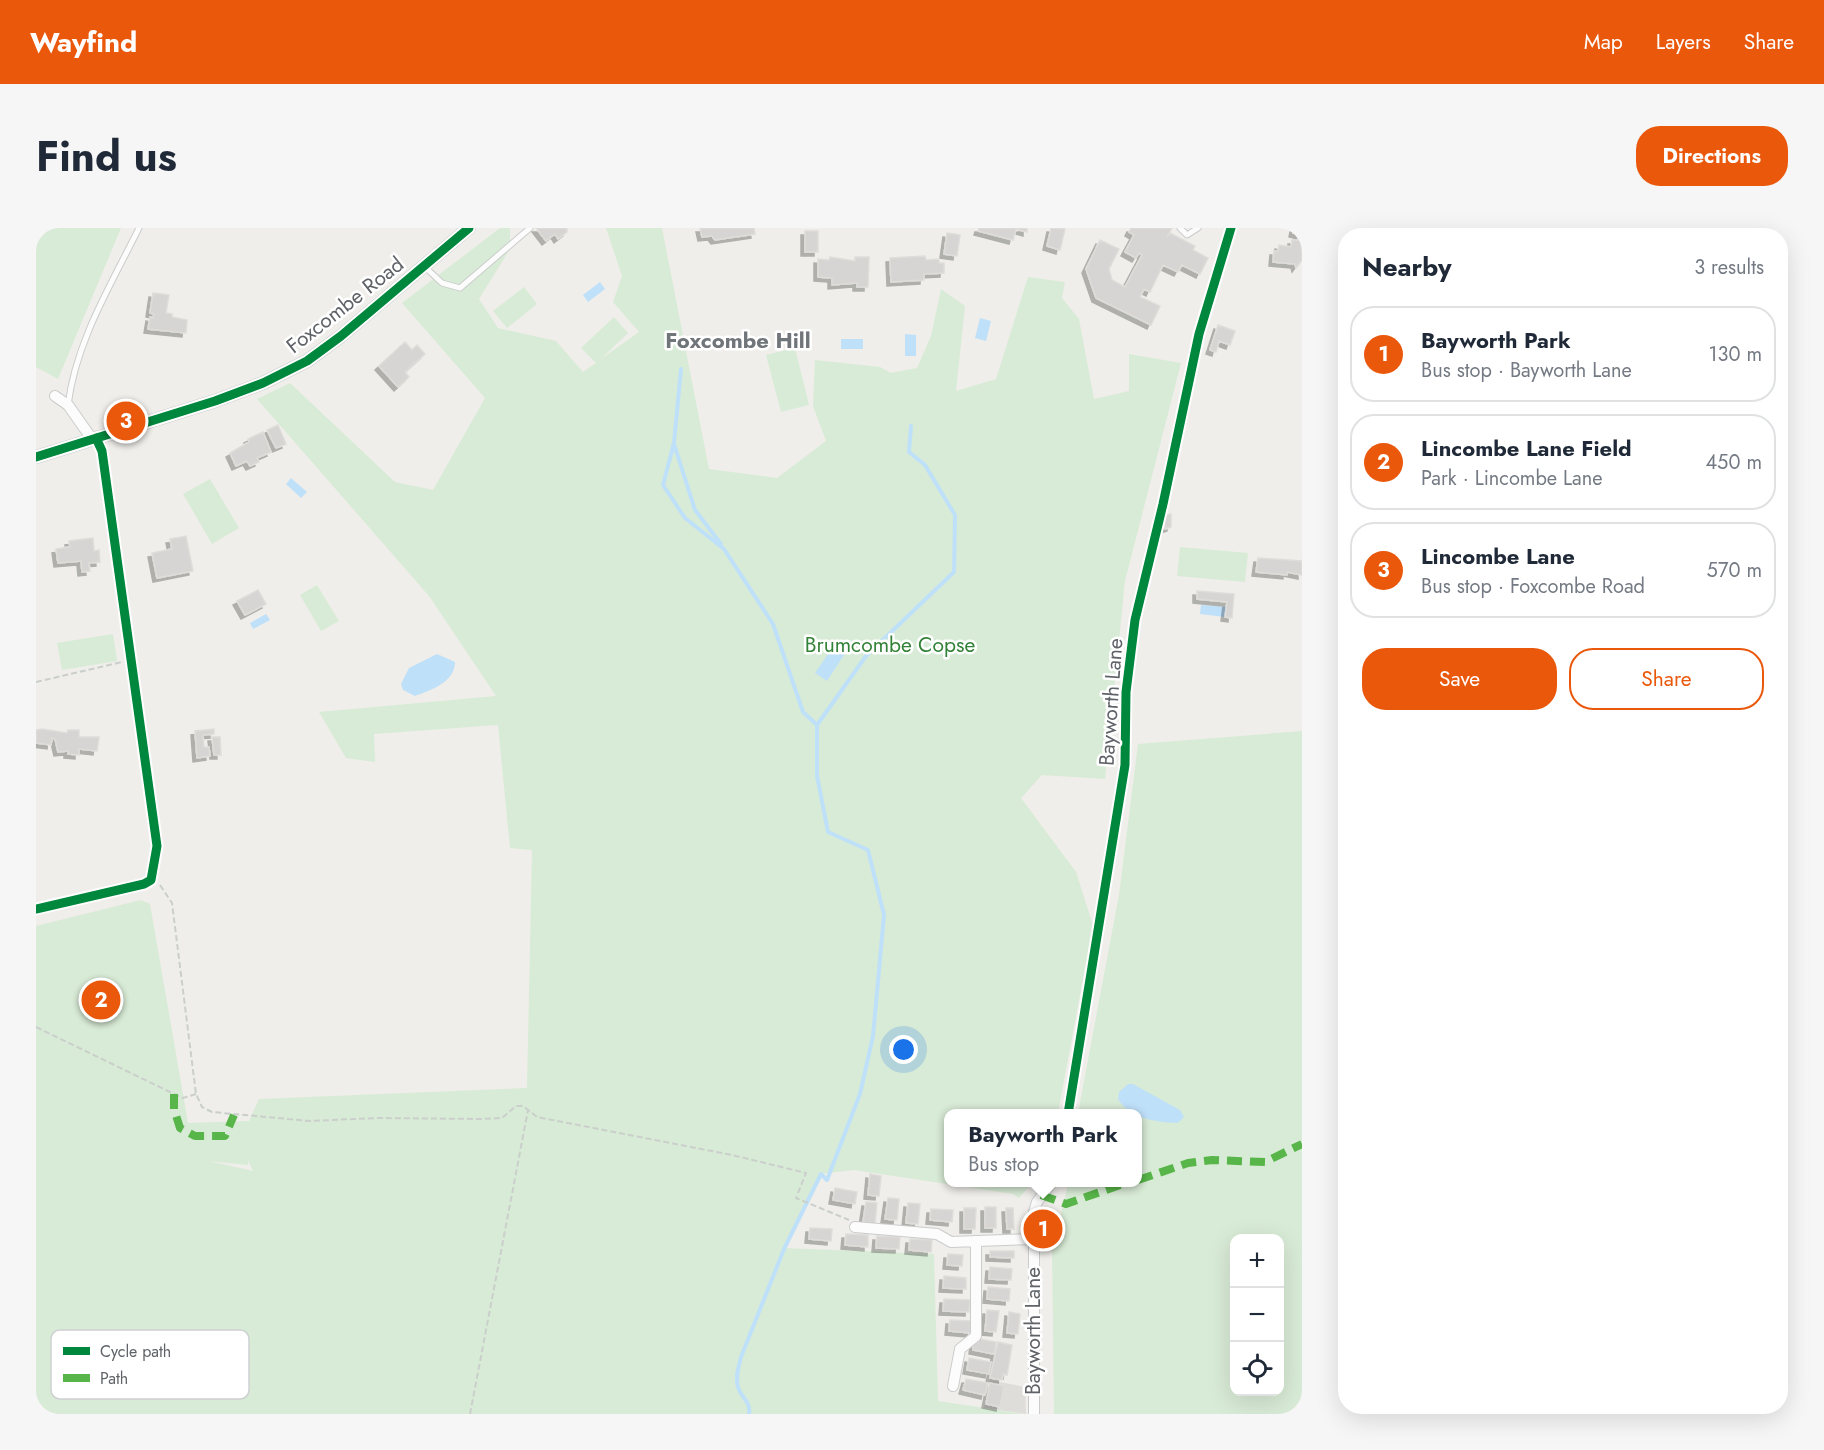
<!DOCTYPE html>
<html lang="en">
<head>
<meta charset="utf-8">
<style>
	:root { --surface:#fff; --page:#f6f6f7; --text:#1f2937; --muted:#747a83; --line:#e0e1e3; --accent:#ea580c }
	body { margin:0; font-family:Jost,sans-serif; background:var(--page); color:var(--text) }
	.controls { position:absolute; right:18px; bottom:18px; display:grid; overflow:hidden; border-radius:12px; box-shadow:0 6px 24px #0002 }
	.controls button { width:54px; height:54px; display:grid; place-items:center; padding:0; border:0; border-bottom:2px solid var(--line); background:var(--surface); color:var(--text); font:30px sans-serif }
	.you { position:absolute; left:868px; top:822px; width:21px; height:21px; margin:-15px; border:4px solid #fff; border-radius:50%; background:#1a73e8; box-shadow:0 0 0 9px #1a73e833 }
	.badge { display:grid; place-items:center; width:39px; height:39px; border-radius:50%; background:var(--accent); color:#fff; font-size:20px; font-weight:700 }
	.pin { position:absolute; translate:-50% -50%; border:3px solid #fff; box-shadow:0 2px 6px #0006 }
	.popup { position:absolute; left:908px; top:881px; width:198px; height:78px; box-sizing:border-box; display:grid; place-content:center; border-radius:12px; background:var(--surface); filter:drop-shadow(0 2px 4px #0005); font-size:20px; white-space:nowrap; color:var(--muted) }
	.popup b { font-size:22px; color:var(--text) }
	.popup::after { content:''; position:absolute; left:50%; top:100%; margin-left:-12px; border:12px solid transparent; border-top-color:var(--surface) }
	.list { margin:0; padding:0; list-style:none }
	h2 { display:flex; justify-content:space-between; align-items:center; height:78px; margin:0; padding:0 24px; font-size:26px }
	h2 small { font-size:20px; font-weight:400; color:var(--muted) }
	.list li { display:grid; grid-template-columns:39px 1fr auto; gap:18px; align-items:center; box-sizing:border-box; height:96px; margin:0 12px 12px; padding:0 12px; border:2px solid var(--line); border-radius:24px }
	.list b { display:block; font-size:22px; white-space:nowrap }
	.list p { margin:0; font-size:20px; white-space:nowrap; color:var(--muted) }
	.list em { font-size:20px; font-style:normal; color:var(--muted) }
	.actions { display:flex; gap:12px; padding:18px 24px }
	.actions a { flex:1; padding:14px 0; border:2px solid var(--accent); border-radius:24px; text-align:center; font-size:21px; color:var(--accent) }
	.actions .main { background:var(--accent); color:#fff }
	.icon { flex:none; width:33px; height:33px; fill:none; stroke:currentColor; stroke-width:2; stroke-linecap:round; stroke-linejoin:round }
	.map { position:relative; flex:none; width:1266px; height:1186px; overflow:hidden; border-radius:24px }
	header { display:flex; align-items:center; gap:36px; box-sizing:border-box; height:84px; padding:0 30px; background:var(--accent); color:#fff }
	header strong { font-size:28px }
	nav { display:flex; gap:33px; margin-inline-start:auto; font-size:21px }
	.intro { display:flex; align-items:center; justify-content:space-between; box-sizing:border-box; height:144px; padding:0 36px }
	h1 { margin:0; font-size:42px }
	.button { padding:15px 27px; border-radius:24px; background:var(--accent); color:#fff; font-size:21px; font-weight:700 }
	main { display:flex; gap:36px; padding:0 36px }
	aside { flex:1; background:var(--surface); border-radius:24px; box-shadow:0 6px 24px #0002 }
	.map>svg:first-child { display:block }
	.industrial { fill:#dfddda }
	.green { fill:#d8ebd6; fill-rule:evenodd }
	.water { fill:#bfe0f9 }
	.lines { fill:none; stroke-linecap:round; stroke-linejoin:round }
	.stream { stroke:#bfe0f9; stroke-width:4 }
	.building { fill:#d6d5d3; stroke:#deddd9; stroke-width:1.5; filter:url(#shadow) }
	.service-casing { stroke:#cbcccc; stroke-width:7 }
	.minor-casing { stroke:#cbcccc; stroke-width:12 }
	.tertiary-casing { stroke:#cbcccc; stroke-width:14 }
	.path { stroke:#cacfcc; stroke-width:2; stroke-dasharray:6 3; stroke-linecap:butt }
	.service { stroke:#fdfcfc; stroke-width:5 }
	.minor { stroke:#fdfcfc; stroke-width:10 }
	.tertiary { stroke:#fdfcfc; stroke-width:12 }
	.quiet { stroke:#58b549; stroke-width:8; stroke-dasharray:15 8; stroke-linecap:butt }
	.cycleway-casing { stroke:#fff; stroke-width:13 }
	.cycleway { stroke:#00873e; stroke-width:9 }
	.labels { text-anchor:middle; stroke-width:5; stroke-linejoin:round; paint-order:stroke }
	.street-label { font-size:21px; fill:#5f6368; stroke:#fff }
	.park-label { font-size:21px; fill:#348238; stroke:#fff }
	.neighbourhood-label { font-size:22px; font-weight:bold; fill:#70757a; stroke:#fff }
	.key { fill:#fff; stroke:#cfd0d2; stroke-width:1.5 }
	.key-label { font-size:16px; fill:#5f6368 }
</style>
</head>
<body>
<header>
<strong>Wayfind</strong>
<nav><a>Map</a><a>Layers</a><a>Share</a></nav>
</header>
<div class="intro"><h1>Find us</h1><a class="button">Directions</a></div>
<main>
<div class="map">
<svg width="1266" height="1186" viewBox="0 0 1266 1186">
	<defs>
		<filter id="shadow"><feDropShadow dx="-4" dy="4" stdDeviation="0" flood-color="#0004"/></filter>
	</defs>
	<rect width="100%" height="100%" fill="#efeeea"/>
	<!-- industrial -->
	<path class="industrial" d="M954,1152L989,1159L990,1186L948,1180Z"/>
	<!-- green -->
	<path class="green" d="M0,0H85L22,151L0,139Z
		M464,0H474V21L443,71L462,100L520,113L547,144L560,135L545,120L578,89L592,105L565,131L603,104L577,74L586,48L570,0H626L673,241L741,250L790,213L777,178L779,132L844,139L855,145L881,140L895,108L905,61L929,78L920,163L960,151L992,49L1029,54L1026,70L1043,91L1058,171L1093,163V126L1145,135L1089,353L1069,551L1006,547L985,570L1040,644L1057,697L1022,885L912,886V954L996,955L983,970L977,966L818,942L785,946L748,1020L898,1026L902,1173L988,1186H0V698L105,672L114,676L152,895L213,893L223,871L491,860L496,622L474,620L462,497L338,506L339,534L310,530L283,484L460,468L393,368L221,171L254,155L359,254L397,262L449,170L366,75ZM212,932L217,943L173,933L212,937Z
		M488,59L501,76L471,100L457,83Z
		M759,120L773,177L745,184L730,127Z
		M174,251L203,300L176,316L147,266Z
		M1144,319L1212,325L1209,354L1141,348Z
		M281,357L303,393L285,403L264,367Z
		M77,406L81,433L26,442L21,415Z
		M1266,503V1186H1018L1016,1021L1032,957H1029V955L1102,954V886L1042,885L1083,667L1102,516ZM1198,1010H1244V1164H1198Z"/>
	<!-- water -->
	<path class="water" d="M564,54L569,61L552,74L547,67Z
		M944,90L955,93L950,113L939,110Z
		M869,106L880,107V128H869Z
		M805,111H827V121H805Z
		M255,250L271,264L265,270L250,256Z
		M1165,377L1190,379L1189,389L1164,386Z
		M230,386L234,392L217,401L214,395Z
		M799,416L810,424L791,453L779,445Z
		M401,426L419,434C419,454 395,462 379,468L367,462L365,456L373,440Z
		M1092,856H1097L1144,882L1148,889L1142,895C1120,894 1094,891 1082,871L1083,864Z"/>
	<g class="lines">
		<!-- stream -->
		<path class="stream" d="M645,141L638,215L627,257L649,290L688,321L737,396L767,484L781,497
			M638,216L659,282L685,316
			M713,1186C715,1173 705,1170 702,1159C699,1149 703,1138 705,1129L748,1021L785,946L791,952L824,866L837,808L848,687L832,622L792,604L781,548V497L830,428L918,344L919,287L889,237L873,224L875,198"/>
	</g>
	<!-- building -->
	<path class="building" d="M500,0H531V4L522,11L519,6L510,13Z
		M664,0H718L719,6L679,12L676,8L666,9Z
		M943,0H991V4L980,1L977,12L942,3Z
		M1015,0L1029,1L1024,22L1011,18Z
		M1095,0H1136L1131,9L1134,5L1159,18L1157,22L1172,30L1164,46L1146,37L1142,44L1127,37L1114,64L1108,61L1104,69L1124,78L1115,97L1060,70L1050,41L1064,12L1083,21L1073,41L1076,52L1089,59L1106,27L1103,25L1100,30L1089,24L1098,7L1093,4Z
		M1258,0H1266V32L1260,40L1259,36L1237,34L1238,23H1242L1243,17L1255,19L1256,12H1262V6L1257,5Z
		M769,3H782V24H769Z
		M911,5L924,7L921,28L908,26Z
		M889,28L890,32L903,31V35H908V45L888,46V52L855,54L854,30Z
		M794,29L819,33V29H833L832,59H821V55L796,57V50L782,49V31L793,32Z
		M117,65L133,67L130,85L136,86V89L151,92L150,105L112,101L114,89L117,90L118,86L114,85Z
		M1182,97L1199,103L1194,117L1183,113L1180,124L1174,122Z
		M369,114L376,122L381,117L389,126L369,144L373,149L362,159L343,138Z
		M242,197L250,216L240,220L231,202Z
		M227,204L235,224L221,230L223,234L214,238L211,233L200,238L194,225L213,214L212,211Z
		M1135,286V299L1129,301L1127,288Z
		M150,308L157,343L121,350L116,325L136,321L134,311Z
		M57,310L58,323L63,322L64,334L53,335L54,343L46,344L45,333L22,335L20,321L34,319L33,313Z
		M1222,330L1266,333V347L1251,344V347L1220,344Z
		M222,362L230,376L209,387L201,373Z
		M1161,363L1198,366L1196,390L1189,389L1191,374L1161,371Z
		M6,501L31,505L32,502H43V509H63L61,523L43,521V527L32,526V523L22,524L19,511L16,510L15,517L0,515V502Z
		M178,501V506L167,507L168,519H173L174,528L161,530L159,503Z
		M176,509H184L185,527H178Z
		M834,946L845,948L843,968L832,967Z
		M799,960L821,964L819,976L797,972Z
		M852,970L863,971L861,992L849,991Z
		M830,974L841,975L839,996L827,994Z
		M872,975L884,976L882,996L870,995Z
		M949,979H960V1000H949Z
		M928,980H940L939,1001H928Z
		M970,980H977L978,1001H971Z
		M895,981L917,982L916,994L894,992Z
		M774,1000L796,1001L795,1013L773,1011Z
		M810,1006L832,1007V1019L809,1017Z
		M841,1008L864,1009L863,1021L840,1020Z
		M874,1011L896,1012L895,1024L873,1022Z
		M954,1023H978V1030L954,1029Z
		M912,1026L927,1027L926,1038L911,1037Z
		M954,1039L976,1041L975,1052L953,1051Z
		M908,1048L930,1050V1061L907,1060Z
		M952,1059L974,1061L973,1073L951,1071Z
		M908,1071L934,1072L933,1084L907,1083Z
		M951,1082L963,1083L960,1104L949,1103Z
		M973,1084L984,1086L982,1106L971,1105Z
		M914,1092L936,1093L935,1105L913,1103Z
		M943,1111L960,1114L958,1126L937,1122L938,1115H942Z
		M962,1114L976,1117L971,1147L967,1146L966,1152L954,1150Z
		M933,1130L955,1134L953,1146L931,1142Z
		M930,1151L952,1155L949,1167L927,1162Z
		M954,1155L968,1158L964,1179L950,1176Z"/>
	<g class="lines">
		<!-- service casing -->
		<g class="service-casing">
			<path id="service" d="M1144,0L1151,7L1162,0
				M388,38L406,55L424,60L494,0
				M32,177C40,113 75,57 103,0"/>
		</g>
		<!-- minor casing -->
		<g class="minor-casing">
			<path id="minor" d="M19,168L32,177L56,211
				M0,681L108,656L115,652L121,618L66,223L60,210
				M1032,886L1089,537L1090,464L1099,392L1127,276L1163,106L1195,0
				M819,999L901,1006L915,1014L996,1011
				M917,1158L924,1121L940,1108V1013
				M998,1186V984L1001,974L1016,954"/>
		</g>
		<!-- tertiary casing -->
		<g class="tertiary-casing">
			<path id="tertiary" d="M0,229L179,173L227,155L271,133L305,108L433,0"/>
		</g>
		<!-- path -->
		<path class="path" d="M0,454L86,434
			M124,657L136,675L160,866L166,879L176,884L274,893L341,890L446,891L466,890L480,878H487L501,889L696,927L770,945L760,970L813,992
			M0,799L138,866L147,870L160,866
			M434,1186L492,882"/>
		<!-- service -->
		<use href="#service" class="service"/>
		<!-- minor -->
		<use href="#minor" class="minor"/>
		<!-- tertiary -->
		<use href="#tertiary" class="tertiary"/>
		<!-- quiet -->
		<path class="quiet" d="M138,866V881L144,900L159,908H189L198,887
			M1102,952L1152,935L1176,932L1229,934L1266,916
			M1005,967L1030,976L1093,954"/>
		<!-- cycleway casing -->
		<g class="cycleway-casing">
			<path id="cycleway" d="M0,229L179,173L227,155L271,133L305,108L433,0
				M0,681L108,656L115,652L121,618L66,223L60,210
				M1032,886L1089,537L1090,464L1099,392L1127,276L1163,106L1195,0"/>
		</g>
		<!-- cycleway -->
		<use href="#cycleway" class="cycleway"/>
	</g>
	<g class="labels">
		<!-- street labels -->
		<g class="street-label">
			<text transform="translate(309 77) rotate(-38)" y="7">Foxcombe Road</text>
			<text transform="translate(1075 474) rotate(-86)" y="7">Bayworth Lane</text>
			<text transform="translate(997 1103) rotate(-90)" y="7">Bayworth Lane</text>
		</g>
		<!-- park labels -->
		<g class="park-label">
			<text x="854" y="424">Brumcombe Copse</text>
		</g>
		<!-- neighbourhood labels -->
		<g class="neighbourhood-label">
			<text x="702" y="120">Foxcombe Hill</text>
		</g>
	</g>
	<!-- legend -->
	<rect x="15" y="1102" width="198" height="69" rx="9" class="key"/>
	<rect x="27" y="1119" width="27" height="8" fill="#00873e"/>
	<rect x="27" y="1146" width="27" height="8" fill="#58b549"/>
	<g class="key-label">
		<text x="64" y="1129">Cycle path</text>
		<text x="64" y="1156">Path</text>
	</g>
</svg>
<div class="controls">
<button>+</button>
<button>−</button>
<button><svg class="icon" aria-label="locate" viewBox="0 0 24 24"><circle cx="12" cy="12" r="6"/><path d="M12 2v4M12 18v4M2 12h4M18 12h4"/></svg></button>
</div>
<div class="you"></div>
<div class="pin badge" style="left:1007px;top:1001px">1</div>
<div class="popup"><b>Bayworth Park</b>Bus stop</div>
<div class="pin badge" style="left:65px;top:772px">2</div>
<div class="pin badge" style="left:90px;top:193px">3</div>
</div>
<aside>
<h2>Nearby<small>3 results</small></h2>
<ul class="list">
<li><span class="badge">1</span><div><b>Bayworth Park</b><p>Bus stop · Bayworth Lane</p></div><em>130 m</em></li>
<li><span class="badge">2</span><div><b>Lincombe Lane Field</b><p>Park · Lincombe Lane</p></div><em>450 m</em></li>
<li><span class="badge">3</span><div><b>Lincombe Lane</b><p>Bus stop · Foxcombe Road</p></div><em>570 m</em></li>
</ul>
<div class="actions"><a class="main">Save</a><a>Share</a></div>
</aside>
</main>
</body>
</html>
